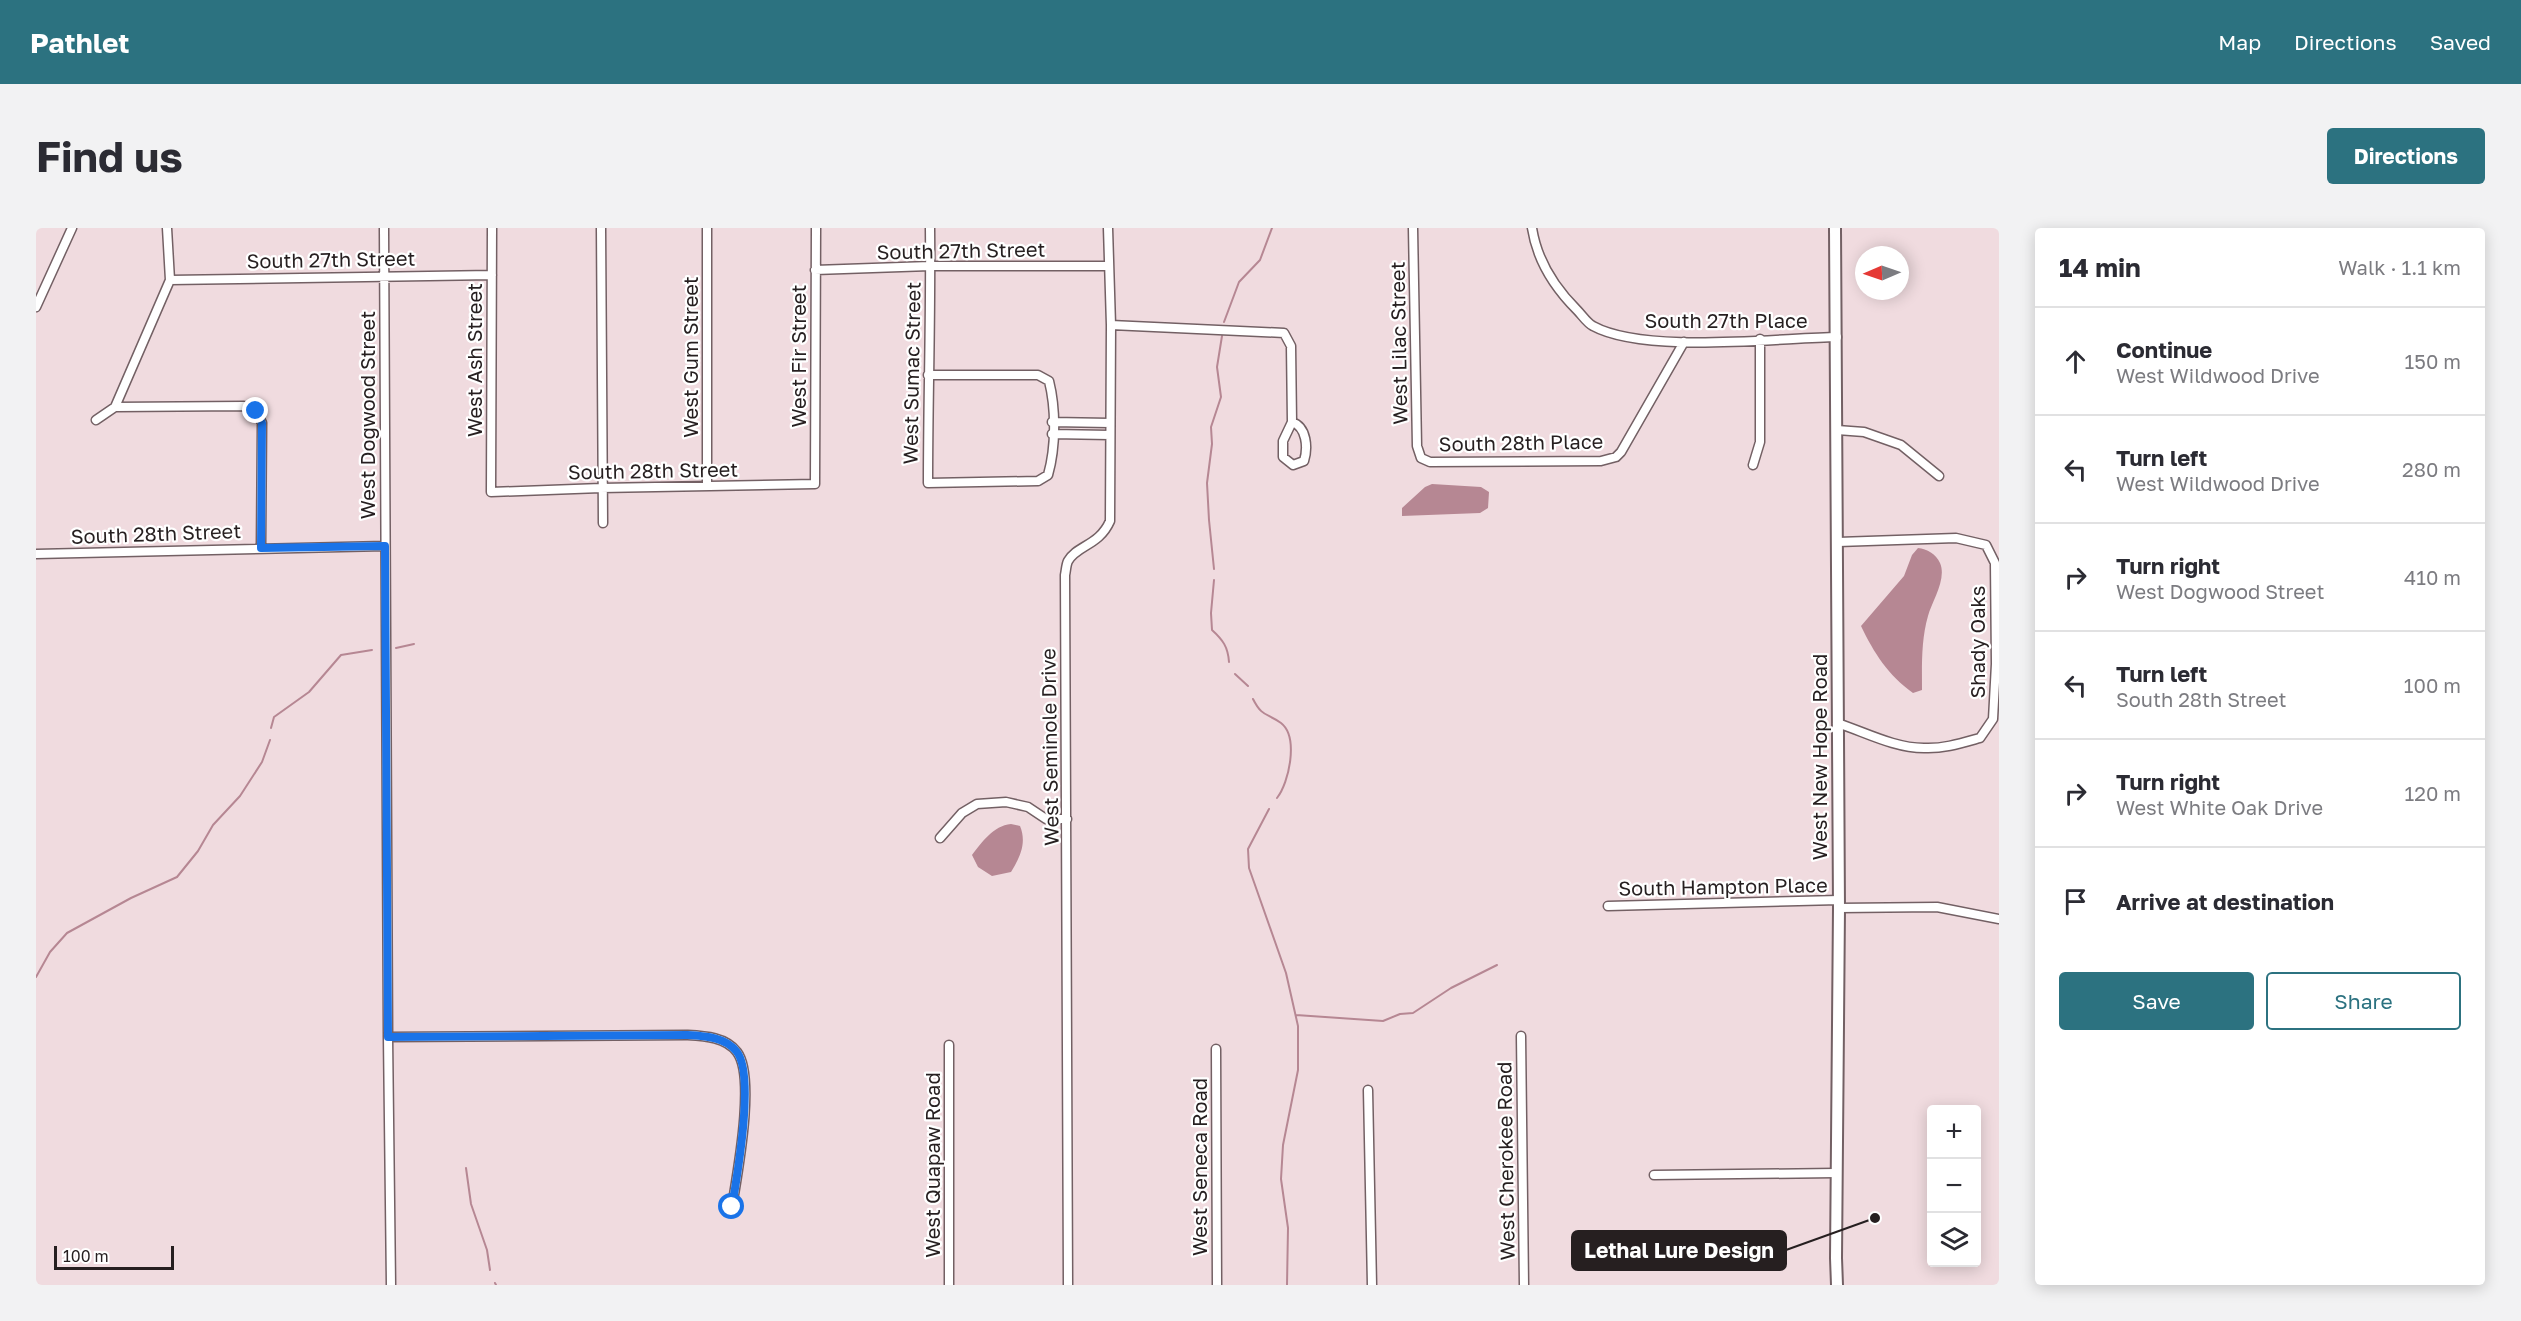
<!DOCTYPE html>
<html lang="en">
<head>
<meta charset="utf-8">
<style>
	:root { --surface:#fff; --page:#f2f2f3; --text:#2b2b33; --muted:#7c7c81; --line:#e1e1e2; --accent:#2c7280 }
	body { margin:0; font-family:"Golos Text",sans-serif; background:var(--page); color:var(--text) }
	.controls { position:absolute; right:18px; bottom:18px; display:grid; overflow:hidden; border-radius:6px; box-shadow:0 3px 15px #0003 }
	.controls button { width:54px; height:54px; display:grid; place-items:center; padding:0; border:0; border-bottom:2px solid var(--line); background:var(--surface); color:var(--text); font:30px sans-serif }
	.compass { position:absolute; left:1819px; top:18px; width:54px; height:54px; border-radius:50%; background:var(--surface); box-shadow:0 3px 15px #0003; rotate:268deg }
	.scale { position:absolute; left:18px; bottom:15px; width:120px; box-sizing:border-box; padding-left:6px; border:3px solid #261f20; border-top:0; font-size:16px; line-height:21px; white-space:nowrap; color:#261f20; -webkit-text-stroke:4px #fff; paint-order:stroke }
	.stop { position:absolute; width:18px; height:18px; margin:-14px; border:4px solid #1a73e8; border-radius:50%; background:#fff }
	.stop.end { background:#1a73e8; border-color:#fff; box-shadow:0 2px 6px #0008 }
	.list { margin:0; padding:0; list-style:none }
	h2 { display:flex; justify-content:space-between; align-items:center; height:78px; margin:0; padding:0 24px; font-size:26px }
	h2 small { font-size:20px; font-weight:400; color:var(--muted) }
	.list li { display:grid; grid-template-columns:39px 1fr auto; gap:18px; align-items:center; box-sizing:border-box; height:108px; padding:0 24px; border-top:2px solid var(--line) }
	.list b { display:block; font-size:22px; white-space:nowrap }
	.list p { margin:0; font-size:20px; white-space:nowrap; color:var(--muted) }
	.list em { font-size:20px; font-style:normal; color:var(--muted) }
	.actions { display:flex; gap:12px; padding:18px 24px }
	.actions a { flex:1; padding:14px 0; border:2px solid var(--accent); border-radius:6px; text-align:center; font-size:21px; color:var(--accent) }
	.actions .main { background:var(--accent); color:#fff }
	.icon { flex:none; width:33px; height:33px; fill:none; stroke:currentColor; stroke-width:2; stroke-linecap:round; stroke-linejoin:round }
	.map { position:relative; flex:none; width:1963px; height:1057px; overflow:hidden; border-radius:6px }
	header { display:flex; align-items:center; gap:36px; box-sizing:border-box; height:84px; padding:0 30px; background:var(--accent); color:#fff }
	header strong { font-size:28px }
	nav { display:flex; gap:33px; margin-inline-start:auto; font-size:21px }
	.intro { display:flex; align-items:center; justify-content:space-between; box-sizing:border-box; height:144px; padding:0 36px }
	h1 { margin:0; font-size:42px }
	.button { padding:15px 27px; border-radius:6px; background:var(--accent); color:#fff; font-size:21px; font-weight:700 }
	main { display:flex; gap:36px; padding:0 36px }
	aside { flex:1; background:var(--surface); border-radius:6px; box-shadow:0 3px 15px #0003 }
	.map>svg:first-child { display:block }
	.water { fill:#b68793 }
	.lines { fill:none; stroke-linecap:round; stroke-linejoin:round }
	.stream { stroke:#b68793; stroke-width:2 }
	.minor-casing { stroke:#736064; stroke-width:11 }
	.major-casing { stroke:#736064; stroke-width:14 }
	.minor { stroke:#fff; stroke-width:8 }
	.major { stroke:#fff; stroke-width:10 }
	.route { stroke:#1a73e8; stroke-width:8 }
	.labels { text-anchor:middle; stroke-width:4.5; stroke-linejoin:round; paint-order:stroke }
	.street-label { font-size:20px; fill:#261f20; stroke:#fff }
	.leader { fill:none; stroke:#261f20; stroke-width:2 }
	.callout-dot { fill:#261f20; stroke:#fff; stroke-width:2 }
	.callout { fill:#261f20; stroke:#261f20; stroke-width:2 }
	.callout-label { font-size:21px; text-anchor:middle; font-weight:bold; fill:#fff }
</style>
</head>
<body>
<header>
<strong>Pathlet</strong>
<nav><a>Map</a><a>Directions</a><a>Saved</a></nav>
</header>
<div class="intro"><h1>Find us</h1><a class="button">Directions</a></div>
<main>
<div class="map">
<svg width="1963" height="1057" viewBox="0 0 1963 1057">
	<rect width="100%" height="100%" fill="#f0dbdf"/>
	<!-- water -->
	<path class="water" d="M1396,256L1445,259L1453,264L1452,280L1444,285L1366,288V280L1389,259Z
		M1882,320C1891,321 1900,326 1904,335C1911,351 1896,373 1892,388C1885,412 1886,438 1886,462L1877,465C1852,447 1838,425 1825,398L1868,348L1876,327Z
		M975,596L984,598C991,615 984,629 975,644L956,648L942,639L936,627C946,614 957,598 975,596Z"/>
	<g class="lines">
		<!-- stream -->
		<path class="stream" d="M1188,94L1203,54L1224,32L1236,0
			M1178,341L1173,292L1171,255L1176,216L1175,199L1185,169L1181,139L1186,108
			M1178,352L1175,385L1176,402C1187,412 1192,419 1193,434
			M360,420L378,416
			M1199,446L1212,458
			M1217,471C1226,489 1231,485 1245,495C1263,509 1253,555 1241,570
			M235,500L238,489L273,464L305,427L336,422
			M1233,581L1212,621L1213,640L1250,745L1262,798V842L1247,917L1245,951L1252,1000L1251,1057
			M0,749L14,724L31,705L95,670L141,649L162,623L177,597L204,568L226,534L234,512
			M1260,787L1347,793L1364,786L1377,785L1415,760L1461,737
			M430,940L435,976L451,1022L454,1042
			M459,1055L460,1057"/>
		<!-- minor casing -->
		<g class="minor-casing">
			<path id="minor" d="M131,0L134,52L79,179L208,178L220,183L226,195L225,320
				M348,0L352,809L355,1057
				M456,0L455,264L565,260L779,256L780,0
				M565,0L567,295
				M671,0V258
				M1377,0L1381,218L1385,230L1394,234L1565,233L1580,229L1585,224L1648,114
				M1496,0C1501,32 1518,59 1541,82C1546,87 1551,95 1557,98C1608,126 1740,110 1801,109
				M779,42L894,38H1072
				M134,52L456,47
				M0,79L36,0
				M1075,97L1248,105L1255,118L1256,194L1247,213V229L1257,237L1268,233C1272,220 1271,199 1256,194
				M892,147H1002L1013,153C1020,181 1020,219 1012,247L1002,253L892,255C892,170 895,85 894,0
				M60,192L79,179
				M1016,194L1074,195
				M1801,202L1828,204L1865,217L1903,248
				M1016,206L1074,207
				M1717,237L1724,214V111
				M0,326L349,318
				M1801,495C1829,504 1858,520 1888,520C1907,521 1926,515 1944,510L1957,491L1960,436L1959,335L1950,317L1920,310L1802,314
				M904,610L926,585L941,576L970,574L992,579L1010,591H1031
				M1572,678L1803,672
				M1803,680L1901,679L1963,691
				M1485,808L1488,1057
				M352,809L651,807C669,808 690,809 701,824C720,849 701,947 696,979
				M913,817V1057
				M1180,821L1181,1057
				M1332,862L1336,1057
				M1618,947L1800,945
				M1032,1057L1029,347C1030,343 1030,337 1032,333C1041,317 1063,318 1074,293L1075,97L1072,0"/>
		</g>
		<!-- major casing -->
		<g class="major-casing">
			<path id="major" d="M1799,0L1803,680L1800,1030L1801,1057"/>
		</g>
		<!-- minor -->
		<use href="#minor" class="minor"/>
		<!-- major -->
		<use href="#major" class="major"/>
	</g>
	<g class="lines">
		<!-- route -->
		<path class="route" d="M220,183L226,195L225,320L349,318L352,809L651,807C669,808 690,809 701,824C719,848 701,948 696,979"/>
	</g>
	<g class="labels">
		<!-- street labels -->
		<g class="street-label">
			<text transform="translate(925 23) rotate(-1)" y="7">South 27th Street</text>
			<text transform="translate(295 32) rotate(-1)" y="7">South 27th Street</text>
			<text x="1690" y="100">South 27th Place</text>
			<text transform="translate(1363 115) rotate(-91)" y="7">West Lilac Street</text>
			<text transform="translate(763 128) rotate(-90)" y="7">West Fir Street</text>
			<text transform="translate(655 129) rotate(-90)" y="7">West Gum Street</text>
			<text transform="translate(439 132) rotate(-90)" y="7">West Ash Street</text>
			<text transform="translate(876 145) rotate(-89)" y="7">West Sumac Street</text>
			<text transform="translate(332 187) rotate(-90)" y="7">West Dogwood Street</text>
			<text transform="translate(1485 215) rotate(-1)" y="7">South 28th Place</text>
			<text transform="translate(617 243) rotate(-1)" y="7">South 28th Street</text>
			<text transform="translate(120 306) rotate(-2)" y="7">South 28th Street</text>
			<text transform="translate(1942 414) rotate(-90)" y="7">Shady Oaks</text>
			<text transform="translate(1014 519) rotate(-91)" y="7">West Seminole Drive</text>
			<text transform="translate(1784 529) rotate(-90)" y="7">West New Hope Road</text>
			<text transform="translate(1687 659) rotate(-1)" y="7">South Hampton Place</text>
			<text transform="translate(1470 933) rotate(-91)" y="7">West Cherokee Road</text>
			<text transform="translate(897 937) rotate(-90)" y="7">West Quapaw Road</text>
			<text transform="translate(1164 939) rotate(-90)" y="7">West Seneca Road</text>
		</g>
	</g>
	<!-- callouts -->
	<path class="leader" d="M1839 990L1750 1022"/>
	<circle class="callout-dot" cx="1839" cy="990" r="6"/>
	<rect class="callout" x="1536" y="1003" width="214" height="39" rx="6"/>
	<g class="callout-label">
		<text x="1643" y="1030">Lethal Lure Design</text>
	</g>
</svg>
<div class="controls">
<button>+</button>
<button>−</button>
<button><svg class="icon" aria-label="layers" viewBox="0 0 24 24"><path d="M12 4l9 5-9 5-9-5zM3 14l9 5 9-5"/></svg></button>
</div>
<svg class="compass" viewBox="-18 -18 36 36"><path d="M0-13l5 13h-10z" fill="#e53935"/><path d="M0 13l5-13h-10z" fill="#7c7c81"/></svg>
<div class="scale">100 m</div>
<div class="stop" style="left:696px;top:979px"></div>
<div class="stop end" style="left:220px;top:183px"></div>
</div>
<aside>
<h2>14 min<small>Walk · 1.1 km</small></h2>
<ul class="list">
<li><svg class="icon" aria-label="ahead" viewBox="0 0 24 24"><path d="M12 20V5M6 11l6-6 6 6"/></svg><div><b>Continue</b><p>West Wildwood Drive</p></div><em>150 m</em></li>
<li><svg class="icon" aria-label="left" viewBox="0 0 24 24"><path d="M17 20v-9H6M10 6l-5 5 5 5"/></svg><div><b>Turn left</b><p>West Wildwood Drive</p></div><em>280 m</em></li>
<li><svg class="icon" aria-label="right" viewBox="0 0 24 24"><path d="M7 20v-9h11M14 6l5 5-5 5"/></svg><div><b>Turn right</b><p>West Dogwood Street</p></div><em>410 m</em></li>
<li><svg class="icon" aria-label="left" viewBox="0 0 24 24"><path d="M17 20v-9H6M10 6l-5 5 5 5"/></svg><div><b>Turn left</b><p>South 28th Street</p></div><em>100 m</em></li>
<li><svg class="icon" aria-label="right" viewBox="0 0 24 24"><path d="M7 20v-9h11M14 6l5 5-5 5"/></svg><div><b>Turn right</b><p>West White Oak Drive</p></div><em>120 m</em></li>
<li><svg class="icon" aria-label="arrive" viewBox="0 0 24 24"><path d="M6 21V4h12l-3 4 3 4H6"/></svg><div><b>Arrive at destination</b></div></li>
</ul>
<div class="actions"><a class="main">Save</a><a>Share</a></div>
</aside>
</main>
</body>
</html>
